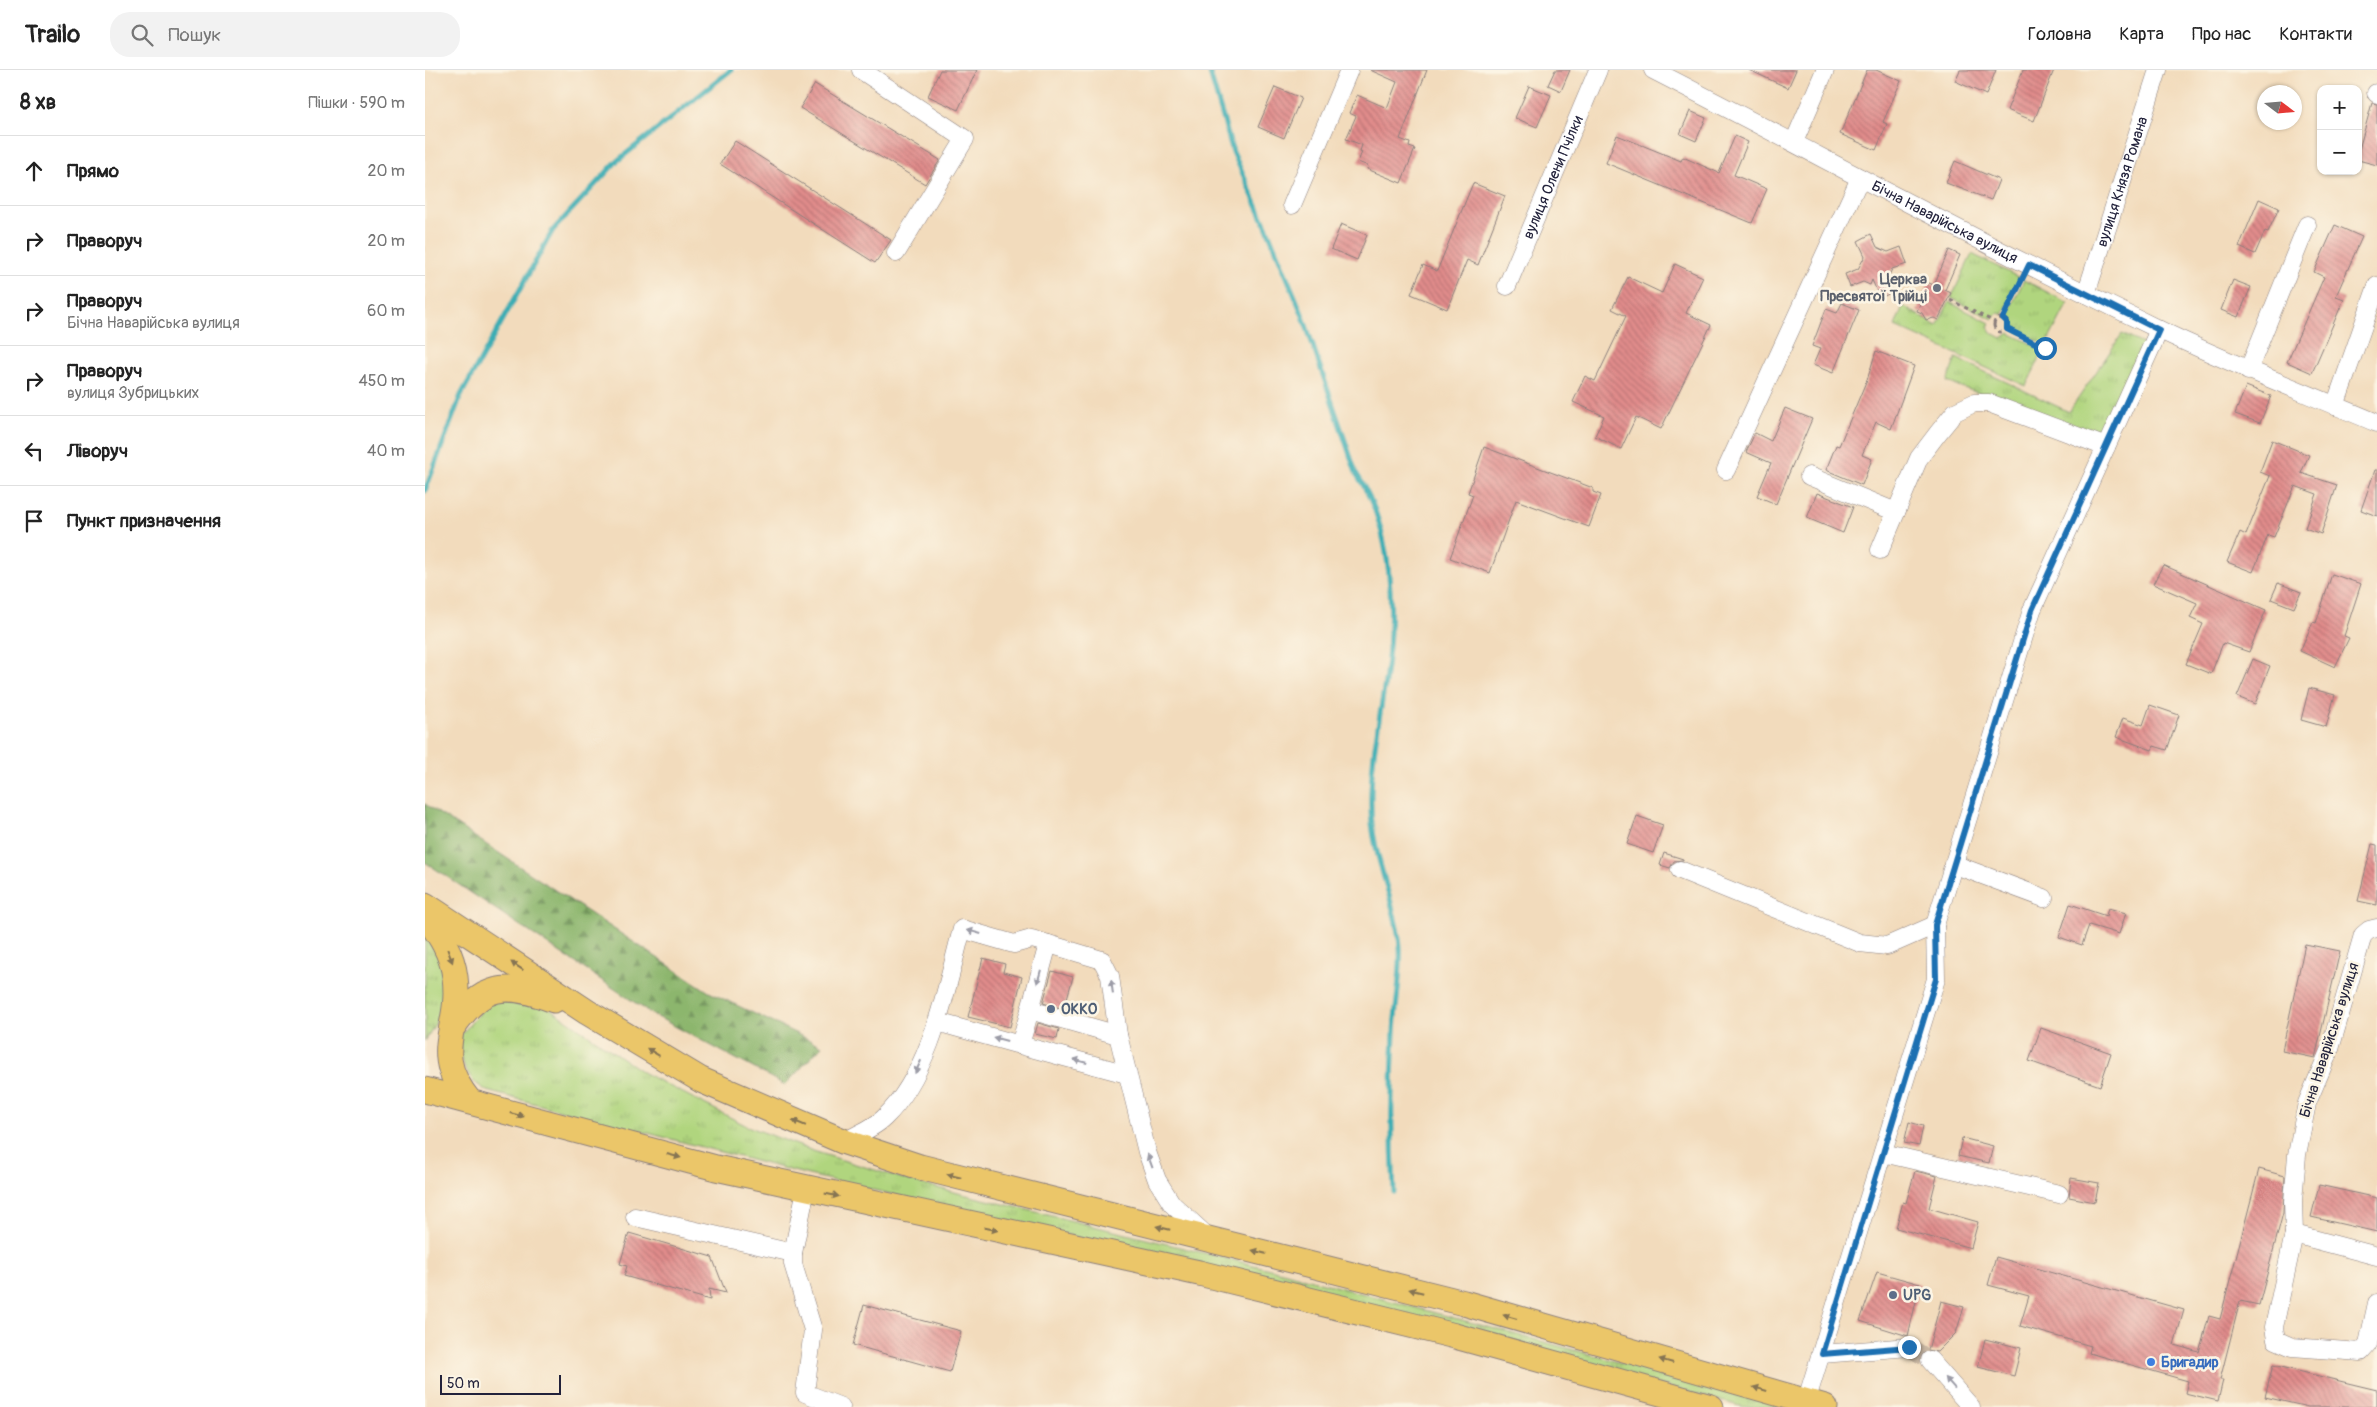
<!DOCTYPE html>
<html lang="uk">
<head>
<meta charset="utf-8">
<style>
	:root { --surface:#fff; --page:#f2f2f2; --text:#222; --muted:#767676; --line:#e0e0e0 }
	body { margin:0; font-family:Pangolin,sans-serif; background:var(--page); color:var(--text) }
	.controls { position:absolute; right:15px; top:15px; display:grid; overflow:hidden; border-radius:10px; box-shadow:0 1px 4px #0004 }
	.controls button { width:45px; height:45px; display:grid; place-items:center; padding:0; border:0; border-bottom:1px solid var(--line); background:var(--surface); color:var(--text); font:25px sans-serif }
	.compass { position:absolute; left:1832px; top:15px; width:45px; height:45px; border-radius:50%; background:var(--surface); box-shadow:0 1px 4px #0004; rotate:106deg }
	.scale { position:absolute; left:15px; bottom:12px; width:121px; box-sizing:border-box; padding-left:5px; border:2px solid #22223b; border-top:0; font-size:14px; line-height:18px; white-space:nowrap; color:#22223b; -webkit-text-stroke:4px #fcf5e5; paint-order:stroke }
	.stop { position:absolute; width:15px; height:15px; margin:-11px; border:4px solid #1f6fb2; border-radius:50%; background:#fff }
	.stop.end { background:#1f6fb2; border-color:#fff; box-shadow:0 1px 5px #0008 }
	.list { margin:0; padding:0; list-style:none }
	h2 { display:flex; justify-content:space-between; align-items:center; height:65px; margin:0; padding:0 20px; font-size:21px }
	h2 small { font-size:16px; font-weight:400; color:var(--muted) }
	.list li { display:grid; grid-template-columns:32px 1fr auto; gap:15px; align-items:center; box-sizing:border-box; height:70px; padding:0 20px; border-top:1px solid var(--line) }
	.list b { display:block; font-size:19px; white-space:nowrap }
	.list p { margin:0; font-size:16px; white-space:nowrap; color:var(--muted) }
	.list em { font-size:16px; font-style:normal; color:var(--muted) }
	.icon { flex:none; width:28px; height:28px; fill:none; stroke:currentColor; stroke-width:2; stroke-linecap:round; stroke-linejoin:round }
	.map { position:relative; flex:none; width:1952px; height:1337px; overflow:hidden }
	header { display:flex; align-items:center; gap:30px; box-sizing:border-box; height:70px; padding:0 25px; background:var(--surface); border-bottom:1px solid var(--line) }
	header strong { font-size:24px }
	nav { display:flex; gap:28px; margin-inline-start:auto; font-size:18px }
	.search { width:350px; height:45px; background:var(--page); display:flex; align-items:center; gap:12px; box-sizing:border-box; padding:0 18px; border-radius:20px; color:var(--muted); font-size:19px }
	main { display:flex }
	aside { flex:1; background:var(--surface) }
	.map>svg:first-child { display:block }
	.grass { fill:url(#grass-tufts); stroke:#697c5c }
	.forest { fill:url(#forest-firs); stroke:#576c54 }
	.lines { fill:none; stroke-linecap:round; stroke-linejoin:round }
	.stream { stroke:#3cadb4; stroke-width:5 }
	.building { fill:url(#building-back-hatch) }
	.minor-tunnel { stroke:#c8b6a2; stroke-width:18; stroke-dasharray:18 9; stroke-linecap:butt }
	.minor-casing { stroke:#8a7e7c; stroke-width:19 }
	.highway-casing { stroke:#8a7e7c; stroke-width:27 }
	.path { stroke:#8a7e7c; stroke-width:3; stroke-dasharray:4 4; stroke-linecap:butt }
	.minor { stroke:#fff; stroke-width:18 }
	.highway { stroke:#ebc669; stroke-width:25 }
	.oneway { fill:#9c9ca7 }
	.oneway2 { fill:#867452 }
	.route { stroke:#1f6fb2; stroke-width:6 }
	.worship-dot { fill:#6b7280; stroke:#fcf5e5; stroke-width:2 }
	.service-dot { fill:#5c6f8a; stroke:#fcf5e5; stroke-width:2 }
	.shop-dot { fill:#3f7fe0; stroke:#fcf5e5; stroke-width:2 }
	.labels { text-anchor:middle; stroke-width:5; stroke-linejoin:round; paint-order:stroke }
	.street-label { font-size:15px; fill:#22223b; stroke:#fcf5e5 }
	.worship-label { font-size:15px; font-weight:bold; fill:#5b616d; stroke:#fcf5e5; text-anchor:end }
	.service-label { font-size:15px; font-weight:bold; fill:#4e5e75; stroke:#fcf5e5; text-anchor:start }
	.shop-label { font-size:15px; font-weight:bold; fill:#366cbe; stroke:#fcf5e5; text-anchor:start }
</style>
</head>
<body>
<header>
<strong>Trailo</strong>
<div class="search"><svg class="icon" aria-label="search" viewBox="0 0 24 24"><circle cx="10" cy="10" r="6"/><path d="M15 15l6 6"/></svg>Пошук</div>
<nav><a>Головна</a><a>Карта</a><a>Про нас</a><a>Контакти</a></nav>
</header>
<main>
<aside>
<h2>8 хв<small>Пішки · 590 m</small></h2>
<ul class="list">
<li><svg class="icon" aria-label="ahead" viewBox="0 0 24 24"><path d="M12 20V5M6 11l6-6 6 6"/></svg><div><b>Прямо</b></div><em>20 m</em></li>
<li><svg class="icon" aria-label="right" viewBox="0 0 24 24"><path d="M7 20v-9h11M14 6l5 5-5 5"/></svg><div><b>Праворуч</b></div><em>20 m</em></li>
<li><svg class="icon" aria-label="right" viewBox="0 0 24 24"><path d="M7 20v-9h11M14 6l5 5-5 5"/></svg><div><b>Праворуч</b><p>Бічна Наварійська вулиця</p></div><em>60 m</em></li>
<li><svg class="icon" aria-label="right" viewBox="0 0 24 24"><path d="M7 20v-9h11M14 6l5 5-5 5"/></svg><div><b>Праворуч</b><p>вулиця Зубрицьких</p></div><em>450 m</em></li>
<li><svg class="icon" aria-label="left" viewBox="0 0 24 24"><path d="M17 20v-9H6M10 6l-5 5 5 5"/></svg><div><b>Ліворуч</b></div><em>40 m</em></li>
<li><svg class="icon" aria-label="arrive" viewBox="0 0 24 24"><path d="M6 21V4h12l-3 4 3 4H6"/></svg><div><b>Пункт призначення</b></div></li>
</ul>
</aside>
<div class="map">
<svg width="1952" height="1337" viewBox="0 0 1952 1337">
	<defs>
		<pattern id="grass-tufts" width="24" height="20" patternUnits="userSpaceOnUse" patternTransform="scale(1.25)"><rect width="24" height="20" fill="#b0d57e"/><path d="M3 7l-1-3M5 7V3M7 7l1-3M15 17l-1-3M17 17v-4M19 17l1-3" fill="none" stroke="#97b76e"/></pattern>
		<pattern id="forest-firs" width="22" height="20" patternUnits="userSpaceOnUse" patternTransform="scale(1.25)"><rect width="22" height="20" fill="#8cb66d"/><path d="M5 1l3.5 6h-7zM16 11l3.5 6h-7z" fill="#72945b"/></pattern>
		<pattern id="building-back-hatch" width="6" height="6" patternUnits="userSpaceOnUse" patternTransform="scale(1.25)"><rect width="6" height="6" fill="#e18c8b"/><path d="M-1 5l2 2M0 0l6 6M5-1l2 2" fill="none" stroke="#b67273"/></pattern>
	</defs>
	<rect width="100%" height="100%" fill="#fcf5e5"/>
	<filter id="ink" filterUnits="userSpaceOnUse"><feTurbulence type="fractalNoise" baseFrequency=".02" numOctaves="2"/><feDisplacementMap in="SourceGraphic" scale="10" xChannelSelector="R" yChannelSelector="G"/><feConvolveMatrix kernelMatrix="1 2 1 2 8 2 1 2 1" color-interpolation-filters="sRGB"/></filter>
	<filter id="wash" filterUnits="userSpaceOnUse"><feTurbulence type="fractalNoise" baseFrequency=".0096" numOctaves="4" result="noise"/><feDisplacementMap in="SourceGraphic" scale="20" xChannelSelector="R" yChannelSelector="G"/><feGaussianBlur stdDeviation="1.12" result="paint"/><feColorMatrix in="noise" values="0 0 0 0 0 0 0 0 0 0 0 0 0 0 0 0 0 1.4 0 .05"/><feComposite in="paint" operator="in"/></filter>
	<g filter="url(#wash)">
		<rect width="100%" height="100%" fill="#f2dbbc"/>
		<!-- grass -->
		<path class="grass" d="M1547,184L1595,208L1578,245L1574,243L1570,245L1568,249L1526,228Z
			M1599,210L1643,233L1621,275L1586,258L1588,254L1586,249L1581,247Z
			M1524,232L1565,253L1563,257L1566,262L1577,268L1584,263L1619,280L1601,316L1470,256L1478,236L1512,256Z
			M1697,264L1720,275L1683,350L1676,357L1666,363L1522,312L1531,288L1644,342Z
			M0,864L11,873L22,922L10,954L0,971Z
			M66,929L117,933L219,1003L322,1056L388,1081L492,1113L861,1203L1362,1337H1319L858,1215L384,1105L62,1021L49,1012L40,998L35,983L36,965Z"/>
		<!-- forest -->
		<path class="forest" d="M0,734L284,922L397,976L360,1015L227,944L0,792Z"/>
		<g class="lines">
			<!-- stream -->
			<path class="stream" d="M784,0L808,82L841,156L878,246L931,403C970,461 970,545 960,612C954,654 945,694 946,736C946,784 970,829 975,876C977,904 970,935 969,963C966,1016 966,1069 969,1122
				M0,421L36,325L128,160L192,91L306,0"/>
		</g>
		<g id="blocks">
			<!-- building -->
			<path class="building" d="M515,0H552L533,40L503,26Z
				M945,0H1002L975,69L985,73L984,77L990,79L976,113L942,99L943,96L933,92L937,82L935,81L937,75L921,69L931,46L924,43L932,25L962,38L972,12Z
				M1130,0H1145L1136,21L1123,15Z
				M1324,0H1371L1363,18Z
				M1442,0H1451L1476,11L1458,52L1462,54L1451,80L1415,64Z
				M1535,0H1571L1561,25L1530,11Z
				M1598,0H1629L1609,51L1582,40Z
				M390,14L515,90L500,114L375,38Z
				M1104,16L1126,25L1112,57L1090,48Z
				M850,17L876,28L859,68L833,57Z
				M1947,33L1952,34V95L1933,90V83Z
				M1265,41L1281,48L1271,71L1255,64Z
				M1192,65L1256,91L1258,87L1294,103L1310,66L1323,72L1309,105L1342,119L1327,153L1181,93Z
				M310,71L466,170L450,193L295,94Z
				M1530,91L1574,110L1566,130L1521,113Z
				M1048,113L1080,126L1053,195L1042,190L1022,239L986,224L998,195L1012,201Z
				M1834,129L1854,138L1843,162L1840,161L1830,184L1814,177Z
				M916,154L942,165L932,190L906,179Z
				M1910,155L1937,167L1911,226L1919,229L1887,303L1862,292L1899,207L1889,202Z
				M1446,164L1452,177L1463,182L1476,177L1482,194L1467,199L1462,210L1468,222L1455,228L1447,210L1445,215L1438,212L1425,217L1420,204L1433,199L1440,186L1433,171Z
				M1524,180L1535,185L1520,220L1526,223L1513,250L1509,248L1501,250L1497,243L1492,241L1504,213L1509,215Z
				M1250,194L1278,207L1261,243L1286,255L1236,359L1211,347L1196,379L1170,366L1179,346L1148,332L1160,306L1170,311L1201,246L1187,239L1203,207L1237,223Z
				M1808,210L1826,217L1813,247L1796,240Z
				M1417,233L1434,240L1408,303L1388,295L1395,279L1387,276L1401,239L1412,243Z
				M1451,281L1489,296L1466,359L1451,352L1437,385L1447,389L1437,415L1401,400L1411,375L1414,376L1443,307Z
				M1821,316L1846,326L1835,353L1810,344Z
				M1360,338L1387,349L1351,434L1332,426L1346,393L1321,382L1330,363L1346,371Z
				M1847,370L1884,385L1876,403L1912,415L1896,464L1880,458L1892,424L1870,416L1849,467L1843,465L1828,502L1802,492L1815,462L1821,465L1845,406L1835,402Z
				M1059,377L1168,418V422L1176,425L1164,457L1091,430L1065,503L1025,488L1048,425L1043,423Z
				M1950,400H1952V446L1936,440Z
				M1392,423L1428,437L1418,463L1382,448Z
				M1738,495L1841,540L1824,582L1798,573L1786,604L1761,594L1778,554L1765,548L1772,533L1728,514Z
				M1907,504L1936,514L1919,566L1924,568L1910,597L1875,581L1888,552L1891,553Z
				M1853,513L1876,522L1869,538L1846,529Z
				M1828,589L1845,596L1830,634L1812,627Z
				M1884,618L1910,625L1901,657L1876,650Z
				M1725,635L1754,645L1742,680L1729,676L1727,680L1691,667L1698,648L1718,655Z
				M1212,746L1238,755L1228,783L1202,774Z
				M1947,774L1952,775V835L1933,831Z
				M1239,783L1258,789V790L1249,791L1245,798L1235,795Z
				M1645,834L1681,846L1683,838L1701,843L1694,864L1664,855L1657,875L1634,867Z
				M1880,874L1915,881L1890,988L1857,981Z
				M558,888L580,894L578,902L597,907L585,957L543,947Z
				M627,901L648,907L639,939L618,933Z
				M613,953L634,959L632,969L610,964Z
				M1616,958L1686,983L1675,1016L1604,991Z
				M1484,1052L1498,1056L1494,1076L1479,1073Z
				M1537,1068L1568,1076L1564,1093L1533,1086Z
				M1834,1099L1860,1106L1858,1143L1834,1235L1815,1231L1795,1310H1798L1793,1331L1760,1323L1763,1311L1664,1283L1666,1276L1595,1256L1604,1226L1563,1215L1571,1187L1759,1240L1749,1275L1774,1282L1784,1246L1795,1249Z
				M1490,1101L1512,1106L1504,1138L1553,1152L1546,1178L1471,1158L1478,1132L1481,1133Z
				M1646,1108L1674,1113L1670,1132L1644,1127Z
				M1894,1115L1952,1128V1162L1886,1147Z
				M204,1163L287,1187L301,1223L284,1219L285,1230L199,1206L202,1196L195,1194Z
				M1452,1202L1495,1214L1483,1266L1435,1251Z
				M1516,1231L1539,1237L1531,1263L1512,1282L1503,1280Z
				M439,1235L536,1261L525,1302L428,1275Z
				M1560,1269L1596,1278L1589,1306L1553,1297Z
				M1848,1295L1952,1320V1337H1883L1840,1327Z"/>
		</g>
	</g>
	<g filter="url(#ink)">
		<use href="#blocks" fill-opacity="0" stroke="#8a7e7c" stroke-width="1"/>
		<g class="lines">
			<!-- minor-tunnel -->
			<path class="minor-tunnel" d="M1484,1277L1505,1290"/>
			<!-- minor casing -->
			<g class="minor-casing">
				<g id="minor">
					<path d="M436,0L540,69L471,183"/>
					<path id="s1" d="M1228,0C1396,86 1562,177 1733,259C1805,294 1879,322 1952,353"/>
					<path d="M1951,23L1952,24"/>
					<path d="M1369,72L1400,0"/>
					<path d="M867,135L924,0"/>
					<path id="s2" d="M1082,216L1173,0"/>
					<path id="s3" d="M1661,224L1733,0"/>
					<path d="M1823,301L1882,155"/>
					<path d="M1910,336L1952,216"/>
					<path d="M1301,400L1435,108"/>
					<path d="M1384,406L1471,442"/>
					<path d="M1455,480L1494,388L1513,363L1530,342L1549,333H1564L1681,377"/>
					<path d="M1528,794L1619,828"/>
					<path d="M1255,800L1435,873L1462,876L1510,855"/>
					<path d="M1952,858L1944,860L1938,865L1905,979L1882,1033L1872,1085L1868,1131L1869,1164L1849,1257L1851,1270L1867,1277L1936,1282L1943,1274L1952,1233"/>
					<path d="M605,940L623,874"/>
					<path d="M512,952L595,975L605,940L693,965L722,1082L732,1110L747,1134L783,1167"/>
					<path d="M595,975L702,1004"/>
					<path d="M420,1072C432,1064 449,1058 459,1048C506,1003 521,919 537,859L589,874L607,869L677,890L685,906L693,965"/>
					<path d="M1458,1083L1634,1124"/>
					<path d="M381,1119L368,1183V1194L388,1260L380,1323L416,1337"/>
					<path d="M210,1147L368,1183"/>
					<path d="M1869,1164L1952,1186"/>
					<path d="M1397,1284L1484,1277"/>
					<path d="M1505,1290L1546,1337"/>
					<path d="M1381,1332L1511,909L1510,855L1607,540L1734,260"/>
				</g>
			</g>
			<!-- highway casing -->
			<g class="highway-casing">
				<path id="highway" d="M0,835L162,942L276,1010L420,1072L495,1097L1039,1233L1400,1337
					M0,844C14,864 27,882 30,907C37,961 3,981 45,1032
					M27,958C58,913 80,912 129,930
					M0,1020L291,1098L774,1203L1030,1266L1286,1337"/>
			</g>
			<!-- path -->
			<path class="path" d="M1525,230L1570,252
				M1569 255a7 7 0 1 1 14 0a7 7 0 1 1-14 0Z
				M1578,249L1598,208
				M1582,259L1624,279"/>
			<!-- minor -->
			<use href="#minor" class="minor"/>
			<!-- highway -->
			<use href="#highway" class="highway"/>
		</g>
		<!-- one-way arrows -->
		<defs><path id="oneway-solid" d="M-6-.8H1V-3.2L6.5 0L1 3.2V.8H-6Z" transform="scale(1.25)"/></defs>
		<g class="oneway">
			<use href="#oneway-solid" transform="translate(549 862) rotate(-164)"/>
			<use href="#oneway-solid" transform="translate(614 907) rotate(105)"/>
			<use href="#oneway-solid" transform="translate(687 917) rotate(-98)"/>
			<use href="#oneway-solid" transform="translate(575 969) rotate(-165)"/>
			<use href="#oneway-solid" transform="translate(655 991) rotate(-165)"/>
			<use href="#oneway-solid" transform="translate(493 997) rotate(115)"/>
			<use href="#oneway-solid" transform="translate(725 1091) rotate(-110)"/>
			<use href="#oneway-solid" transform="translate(1525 1313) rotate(-131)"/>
		</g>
		<g class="oneway2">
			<use href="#oneway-solid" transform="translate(25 886) rotate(69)"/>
			<use href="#oneway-solid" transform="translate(92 896) rotate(-147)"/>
			<use href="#oneway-solid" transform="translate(228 982) rotate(-149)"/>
			<use href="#oneway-solid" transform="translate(92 1045) rotate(15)"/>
			<use href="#oneway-solid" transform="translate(374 1053) rotate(-158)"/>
			<use href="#oneway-solid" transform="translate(249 1086) rotate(15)"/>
			<use href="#oneway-solid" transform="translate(529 1106) rotate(-166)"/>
			<use href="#oneway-solid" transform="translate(407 1125) rotate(12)"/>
			<use href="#oneway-solid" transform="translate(738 1158) rotate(-166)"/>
			<use href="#oneway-solid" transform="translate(566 1159) rotate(12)"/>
			<use href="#oneway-solid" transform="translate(834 1182) rotate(-166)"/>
			<use href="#oneway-solid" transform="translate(991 1221) rotate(-166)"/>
			<use href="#oneway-solid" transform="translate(1085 1247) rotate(-164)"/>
			<use href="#oneway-solid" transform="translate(1241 1291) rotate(-164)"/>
			<use href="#oneway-solid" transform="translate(1335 1319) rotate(-164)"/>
		</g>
	</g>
	<g class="lines" filter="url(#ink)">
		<!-- route -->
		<path class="route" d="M1484,1277L1397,1284L1511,909L1510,855L1607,540L1734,260L1604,195L1578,248L1582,252V259L1620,278"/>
	</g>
	<!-- markers -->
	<circle class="worship-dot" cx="1512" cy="218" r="5"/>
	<g class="service-dot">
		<circle cx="626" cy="939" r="5"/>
		<circle cx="1468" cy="1225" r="5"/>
	</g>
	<circle class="shop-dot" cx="1726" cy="1292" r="5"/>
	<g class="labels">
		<!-- street labels -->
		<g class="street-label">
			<text dy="5" stroke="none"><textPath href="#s2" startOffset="118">вулиця Олени Пчілки</textPath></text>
			<text dy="5" stroke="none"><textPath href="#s3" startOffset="118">вулиця Князя Романа</textPath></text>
			<text dy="5" stroke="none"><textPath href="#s1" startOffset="329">Бічна Наварійська вулиця</textPath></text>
			<text transform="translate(1904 970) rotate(-72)" y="5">Бічна Наварійська вулиця</text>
		</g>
		<!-- worship labels -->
		<g class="worship-label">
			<text x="1502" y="214">Церква<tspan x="1502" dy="17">Пресвятої Трійці</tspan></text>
		</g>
		<!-- service labels -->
		<g class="service-label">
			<text x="636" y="944">ОККО</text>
			<text x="1478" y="1230">UPG</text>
		</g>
		<!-- shop labels -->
		<g class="shop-label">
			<text x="1736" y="1297">Бригадир</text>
		</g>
	</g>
</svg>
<div class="controls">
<button>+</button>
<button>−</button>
</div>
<svg class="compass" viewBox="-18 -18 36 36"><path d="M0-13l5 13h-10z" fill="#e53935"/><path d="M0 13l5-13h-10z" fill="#767676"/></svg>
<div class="scale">50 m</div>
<div class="stop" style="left:1620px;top:278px"></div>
<div class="stop end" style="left:1484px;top:1277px"></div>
</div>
</main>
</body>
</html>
